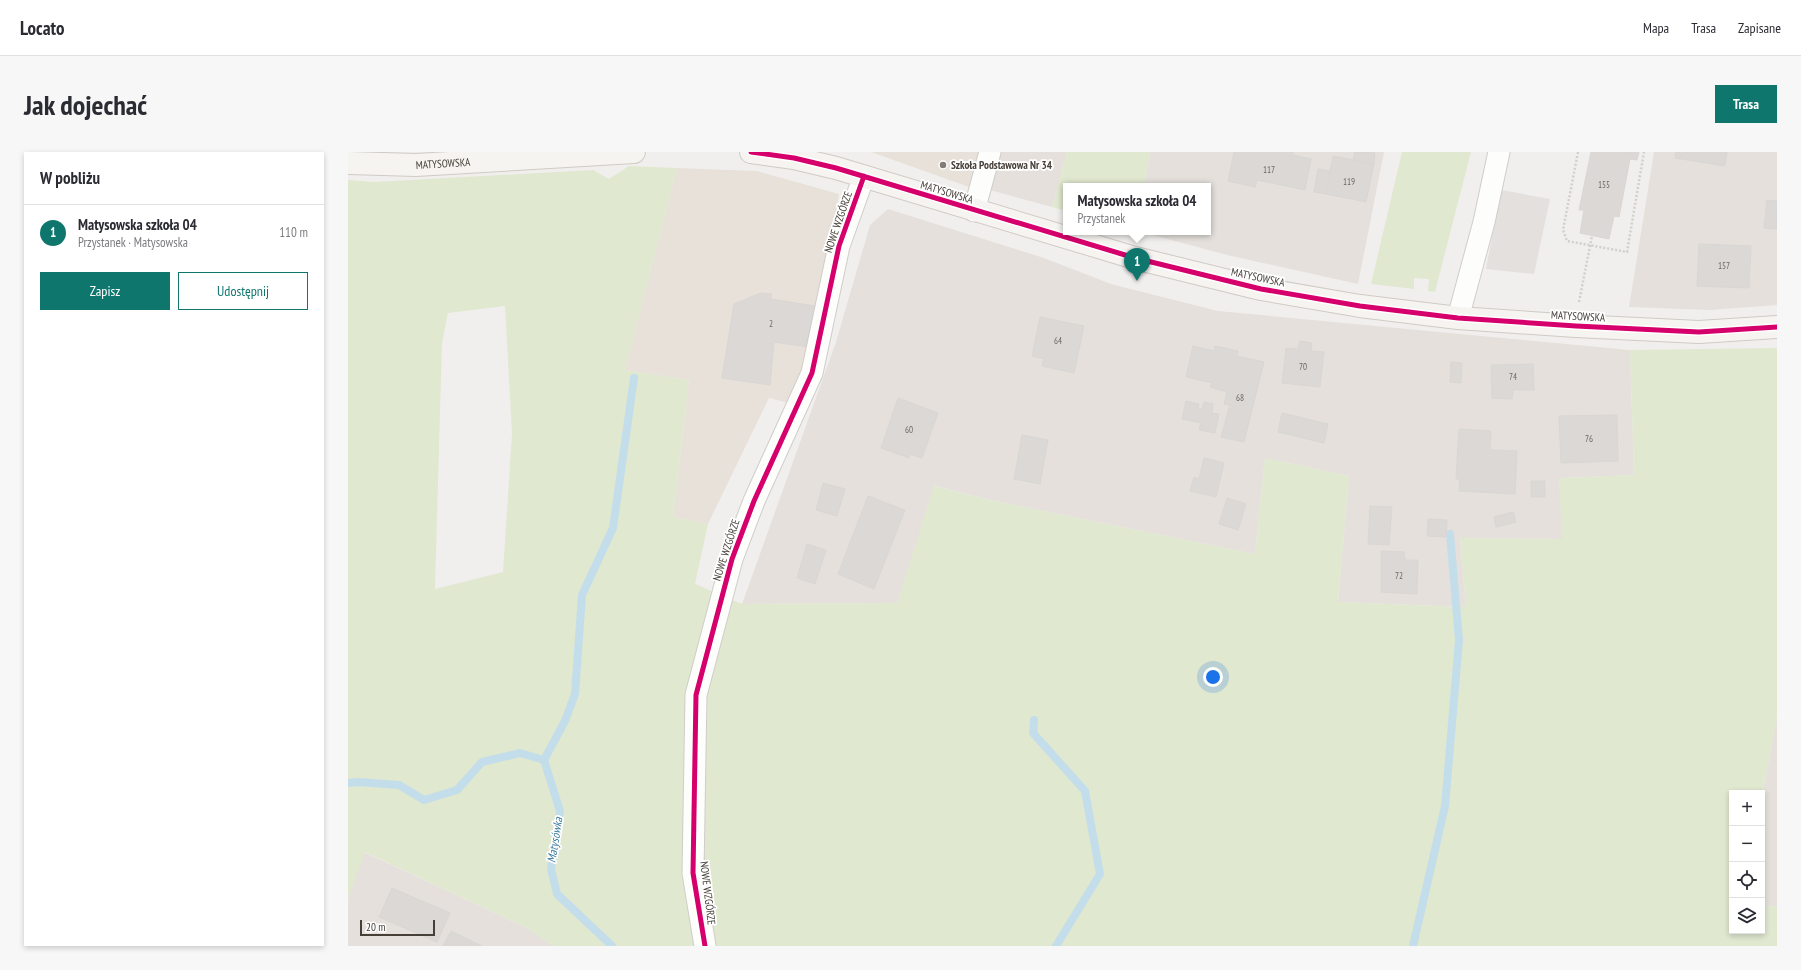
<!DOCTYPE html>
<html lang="pl">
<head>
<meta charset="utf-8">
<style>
	:root { --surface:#fff; --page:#f7f7f7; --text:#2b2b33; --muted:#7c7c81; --line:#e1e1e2; --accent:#0f766e }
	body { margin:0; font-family:"PT Sans Narrow",sans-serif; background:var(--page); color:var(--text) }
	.controls { position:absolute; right:12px; bottom:12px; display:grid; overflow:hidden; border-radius:0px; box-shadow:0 2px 6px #0003 }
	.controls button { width:36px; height:36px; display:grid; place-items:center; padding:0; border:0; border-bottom:1px solid var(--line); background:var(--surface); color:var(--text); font:20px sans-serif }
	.scale { position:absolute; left:12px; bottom:10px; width:75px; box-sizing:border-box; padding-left:4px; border:2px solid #474039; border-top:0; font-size:11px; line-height:14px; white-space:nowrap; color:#474039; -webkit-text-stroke:3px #fff; paint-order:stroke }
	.you { position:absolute; left:865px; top:525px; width:14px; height:14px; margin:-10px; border:3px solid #fff; border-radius:50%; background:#1a73e8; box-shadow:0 0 0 6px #1a73e833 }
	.badge { display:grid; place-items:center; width:26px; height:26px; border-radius:50%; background:var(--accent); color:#fff; font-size:13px; font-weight:700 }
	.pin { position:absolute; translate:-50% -33px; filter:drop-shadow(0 1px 2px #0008) }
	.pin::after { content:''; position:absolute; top:21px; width:14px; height:12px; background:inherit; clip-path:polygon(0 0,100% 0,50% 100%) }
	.popup { position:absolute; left:715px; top:31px; width:148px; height:52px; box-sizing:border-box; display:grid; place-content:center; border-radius:0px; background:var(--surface); filter:drop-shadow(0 1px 3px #0005); font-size:13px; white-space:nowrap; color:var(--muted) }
	.popup b { font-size:15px; color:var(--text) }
	.popup::after { content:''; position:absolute; left:50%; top:100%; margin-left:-8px; border:8px solid transparent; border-top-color:var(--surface) }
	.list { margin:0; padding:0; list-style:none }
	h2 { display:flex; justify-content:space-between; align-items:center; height:52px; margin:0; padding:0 16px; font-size:17px }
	h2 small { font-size:13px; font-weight:400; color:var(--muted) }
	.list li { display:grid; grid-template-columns:26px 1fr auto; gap:12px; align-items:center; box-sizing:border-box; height:56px; padding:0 16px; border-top:1px solid var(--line) }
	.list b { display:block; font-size:15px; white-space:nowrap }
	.list p { margin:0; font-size:13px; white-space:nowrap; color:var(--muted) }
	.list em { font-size:13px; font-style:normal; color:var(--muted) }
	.actions { display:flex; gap:8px; padding:12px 16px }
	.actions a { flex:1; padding:9px 0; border:1px solid var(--accent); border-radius:0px; text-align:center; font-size:14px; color:var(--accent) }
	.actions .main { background:var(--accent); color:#fff }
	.icon { flex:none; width:22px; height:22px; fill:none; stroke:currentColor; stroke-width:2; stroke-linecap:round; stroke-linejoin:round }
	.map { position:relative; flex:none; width:1429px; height:794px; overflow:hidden; border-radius:0px }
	header { display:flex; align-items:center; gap:24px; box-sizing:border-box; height:56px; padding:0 20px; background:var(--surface); border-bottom:1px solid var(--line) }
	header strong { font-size:19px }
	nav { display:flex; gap:22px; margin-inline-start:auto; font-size:14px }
	.intro { display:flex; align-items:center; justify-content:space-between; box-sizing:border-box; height:96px; padding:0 24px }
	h1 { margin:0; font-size:28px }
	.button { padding:10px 18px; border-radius:0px; background:var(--accent); color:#fff; font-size:14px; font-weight:700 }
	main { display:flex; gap:24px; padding:0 24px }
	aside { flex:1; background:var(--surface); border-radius:0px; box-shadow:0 2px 6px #0003 }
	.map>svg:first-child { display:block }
	.residential { fill:#e5e0db }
	.education { fill:#e7e1d9 }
	.green { fill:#e0e8d0; fill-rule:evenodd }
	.parking { fill:#e3e0de }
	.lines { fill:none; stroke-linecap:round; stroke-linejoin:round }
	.stream { stroke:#c3deea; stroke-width:8 }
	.building { fill:#dbd8d5; stroke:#d9d6d3 }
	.street-casing { stroke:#cfcdca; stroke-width:23 }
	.secondary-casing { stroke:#cfcbc5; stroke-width:24 }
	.path { stroke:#d1cfcb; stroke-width:2.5; stroke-dasharray:2 2; stroke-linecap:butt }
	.street { stroke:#fdfdfc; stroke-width:21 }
	.secondary { stroke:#f6f4f0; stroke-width:22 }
	.cycleway-casing { stroke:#fff; stroke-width:8 }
	.cycleway { stroke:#d6006c; stroke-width:5 }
	.poi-dot { fill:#827d78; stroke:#fff; stroke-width:1.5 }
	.labels { text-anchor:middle; stroke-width:3.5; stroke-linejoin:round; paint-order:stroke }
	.number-label { font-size:9px; fill:#6d6761 }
	.street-label { font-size:11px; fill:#474039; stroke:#fff }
	.poi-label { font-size:11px; font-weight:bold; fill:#474039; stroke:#fff; text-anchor:start }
	.water-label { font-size:12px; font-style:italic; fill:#3d7d9f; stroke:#fff }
</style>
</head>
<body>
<header>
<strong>Locato</strong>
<nav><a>Mapa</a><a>Trasa</a><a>Zapisane</a></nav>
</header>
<div class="intro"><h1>Jak dojechać</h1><a class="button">Trasa</a></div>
<main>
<aside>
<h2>W pobliżu<small></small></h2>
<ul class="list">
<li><span class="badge">1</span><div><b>Matysowska szkoła 04</b><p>Przystanek · Matysowska</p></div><em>110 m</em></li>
</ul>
<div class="actions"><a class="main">Zapisz</a><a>Udostępnij</a></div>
</aside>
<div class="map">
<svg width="1429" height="794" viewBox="0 0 1429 794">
	<rect width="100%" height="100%" fill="#f1efed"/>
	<!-- residential -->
	<path class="residential" d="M650,0H719L704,55L642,38Z
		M802,0H1036L1010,132L883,104L793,80H860V34H796Z
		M1306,0H1429V153L1362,158L1281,155Z
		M540,57L696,106L763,132L870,159L1282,198L1286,323L1211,326L1215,387L1112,386L1118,455L990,450L1001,324L917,306L907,402L646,349L587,334L549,451L394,452L488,190L522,73Z
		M1429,565V755L1414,753V644Z
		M16,700L179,776L205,794H0V748Z"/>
	<!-- education -->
	<path class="education" d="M523,0H635L629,26L621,35Z
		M329,16L409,19L491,42L466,191L441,251L421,246L360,372L325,365L341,228L277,218Z"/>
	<!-- green -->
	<path class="green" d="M719,0H802L796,34H718V59L704,55Z
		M1054,0H1123L1087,140L1080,139L1081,127L1066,126V137L1023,132Z
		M281,14L329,16L277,218L341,228L325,365L360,372L347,432L394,452L549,451L586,334L646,349L907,402L917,306L1001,324L990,450L1118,455L1112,386L1214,387L1211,326L1286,323L1282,198L1429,196V565L1414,644V641H1384V779H1414V753L1429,755V794H205L179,776L17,700L0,748V28L26,30L245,18L261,27ZM157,154L164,282L155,420L87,437L94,191L100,161Z"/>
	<!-- parking -->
	<path class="parking" d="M1153,38L1202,47L1186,122L1138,117Z"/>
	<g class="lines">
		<!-- stream -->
		<path class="stream" d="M686,568L685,581L737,639L752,722L708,794
			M196,608L217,569L227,542L234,443L265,376L286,226
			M0,631L10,630L51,633L76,648L109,638L134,610L172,601L196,608L212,659L203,717L209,742L264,794
			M1065,794L1097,654L1111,488L1102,382"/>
	</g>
	<!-- building -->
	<path class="building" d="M886,0H945V3L963,7L957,38L909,28L907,35L880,29Z
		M1007,0L1027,1L1026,12L1005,8Z
		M1243,0H1291L1289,8L1282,7L1271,65L1266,64L1261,87L1232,81L1236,58H1231Z
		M1328,0H1379L1377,14L1327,6Z
		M985,4L1026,12L1018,50L978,42Z
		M970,17L982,19L978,42L966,40Z
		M1419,48L1429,49V77L1416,76Z
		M1351,92L1403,94L1401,136L1349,134Z
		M413,141L424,142L422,147L467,154L460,195L426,190L422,233L374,226L386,152Z
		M692,165L736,174L726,221L694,214L696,207L684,204Z
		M952,189L964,191L963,199L976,200L972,235L934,231L938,196L950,197Z
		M845,194L866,199L867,194L890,199L889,204L916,210L896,290L873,285L882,253L876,252L879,240L862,235L864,231L838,225Z
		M1103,210L1114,211L1113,231L1102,230Z
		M1185,212L1186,238H1165L1164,247L1144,246L1143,213Z
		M550,246L590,261L574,306L562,302L561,306L533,296Z
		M838,249L851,252L850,256L854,257L856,250L865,252L864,261L871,262L867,281L851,278L853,271L834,267Z
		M934,261L980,272L976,291L930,280Z
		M1269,263L1270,309L1213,311L1211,264Z
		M1111,277L1143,279L1142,298L1169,299L1167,342L1111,339L1112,327H1108Z
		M674,283L700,288L692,332L666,327Z
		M856,306L876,311L868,345L842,339L846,325L851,327Z
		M1183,329H1197V345H1183Z
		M475,331L497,337L489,364L468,358Z
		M520,344L557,358L526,437L490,422Z
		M879,346L898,352L890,378L871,372Z
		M1022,354L1044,355L1041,393L1020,392Z
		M1165,360L1168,370L1148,375L1146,365Z
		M1080,367L1099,368L1098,385L1079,384Z
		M459,392L478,398L467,432L449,426Z
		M1033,399L1056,400L1057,408H1070L1069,442L1033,440Z
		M44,736L102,761L89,790L31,765Z
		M103,779L134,794H95Z"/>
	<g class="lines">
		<!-- street casing -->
		<g class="street-casing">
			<path id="street" d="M626,59L642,0
				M1110,166L1136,70L1151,0
				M357,794L345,721L348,543L384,407L406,349L464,221L491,94L516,24"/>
		</g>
		<!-- secondary casing -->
		<g class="secondary-casing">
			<g id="secondary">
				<path d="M403,0L446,6L488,16L787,106L913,137L1012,154L1110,166L1228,174L1351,180L1429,175"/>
				<path id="s1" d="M0,11L68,13L286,0"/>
			</g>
		</g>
		<!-- path -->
		<path class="path" d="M1230,0L1215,78L1219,89L1279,100L1296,0
			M1231,150L1244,84"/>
		<!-- street -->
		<use href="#street" class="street"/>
		<!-- secondary -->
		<use href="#secondary" class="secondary"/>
		<!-- cycleway casing -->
		<g class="cycleway-casing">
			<path id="cycleway" d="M403,0L446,6L488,16L787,106L913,137L1012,154L1110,166L1228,174L1351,180L1429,175
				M357,794L345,721L348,543L384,407L406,349L464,221L491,94L516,24"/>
		</g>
		<!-- cycleway -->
		<use href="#cycleway" class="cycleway"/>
	</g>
	<!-- markers -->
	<circle class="poi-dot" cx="595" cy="13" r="4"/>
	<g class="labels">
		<!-- number labels -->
		<g class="number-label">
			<text x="921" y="21">117</text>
			<text x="1001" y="33">119</text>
			<text x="1256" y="36">155</text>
			<text x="1376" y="117">157</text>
			<text x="423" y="175">2</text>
			<text x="710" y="192">64</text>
			<text x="955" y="218">70</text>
			<text x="1165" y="228">74</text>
			<text x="892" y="249">68</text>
			<text x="561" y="281">60</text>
			<text x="1241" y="290">76</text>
			<text x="1051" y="427">72</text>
		</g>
		<!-- street labels -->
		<g class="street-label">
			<text dy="4" stroke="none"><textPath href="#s1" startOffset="95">MATYSOWSKA</textPath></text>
			<text transform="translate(599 40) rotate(17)" y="4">MATYSOWSKA</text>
			<text transform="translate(490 70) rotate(-71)" y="4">NOWE WZGÓRZE</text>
			<text transform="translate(910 125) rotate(12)" y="4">MATYSOWSKA</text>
			<text transform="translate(1230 164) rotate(3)" y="4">MATYSOWSKA</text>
			<text transform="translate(378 398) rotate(-72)" y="4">NOWE WZGÓRZE</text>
			<text transform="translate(360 741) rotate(83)" y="4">NOWE WZGÓRZE</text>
		</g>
		<!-- poi labels -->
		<g class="poi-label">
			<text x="603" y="17">Szkoła Podstawowa Nr 34</text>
		</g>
		<!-- water labels -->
		<g class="water-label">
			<text transform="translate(207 688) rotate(-81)" y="4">Matysówka</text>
		</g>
	</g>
</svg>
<div class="controls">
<button>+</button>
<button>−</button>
<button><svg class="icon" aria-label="locate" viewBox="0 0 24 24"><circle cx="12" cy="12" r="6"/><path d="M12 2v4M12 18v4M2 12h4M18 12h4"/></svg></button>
<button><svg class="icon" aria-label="layers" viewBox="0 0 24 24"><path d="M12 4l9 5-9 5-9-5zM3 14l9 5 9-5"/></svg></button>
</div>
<div class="scale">20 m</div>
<div class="you"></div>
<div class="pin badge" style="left:789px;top:129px">1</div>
<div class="popup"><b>Matysowska szkoła 04</b>Przystanek</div>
</div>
</main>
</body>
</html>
